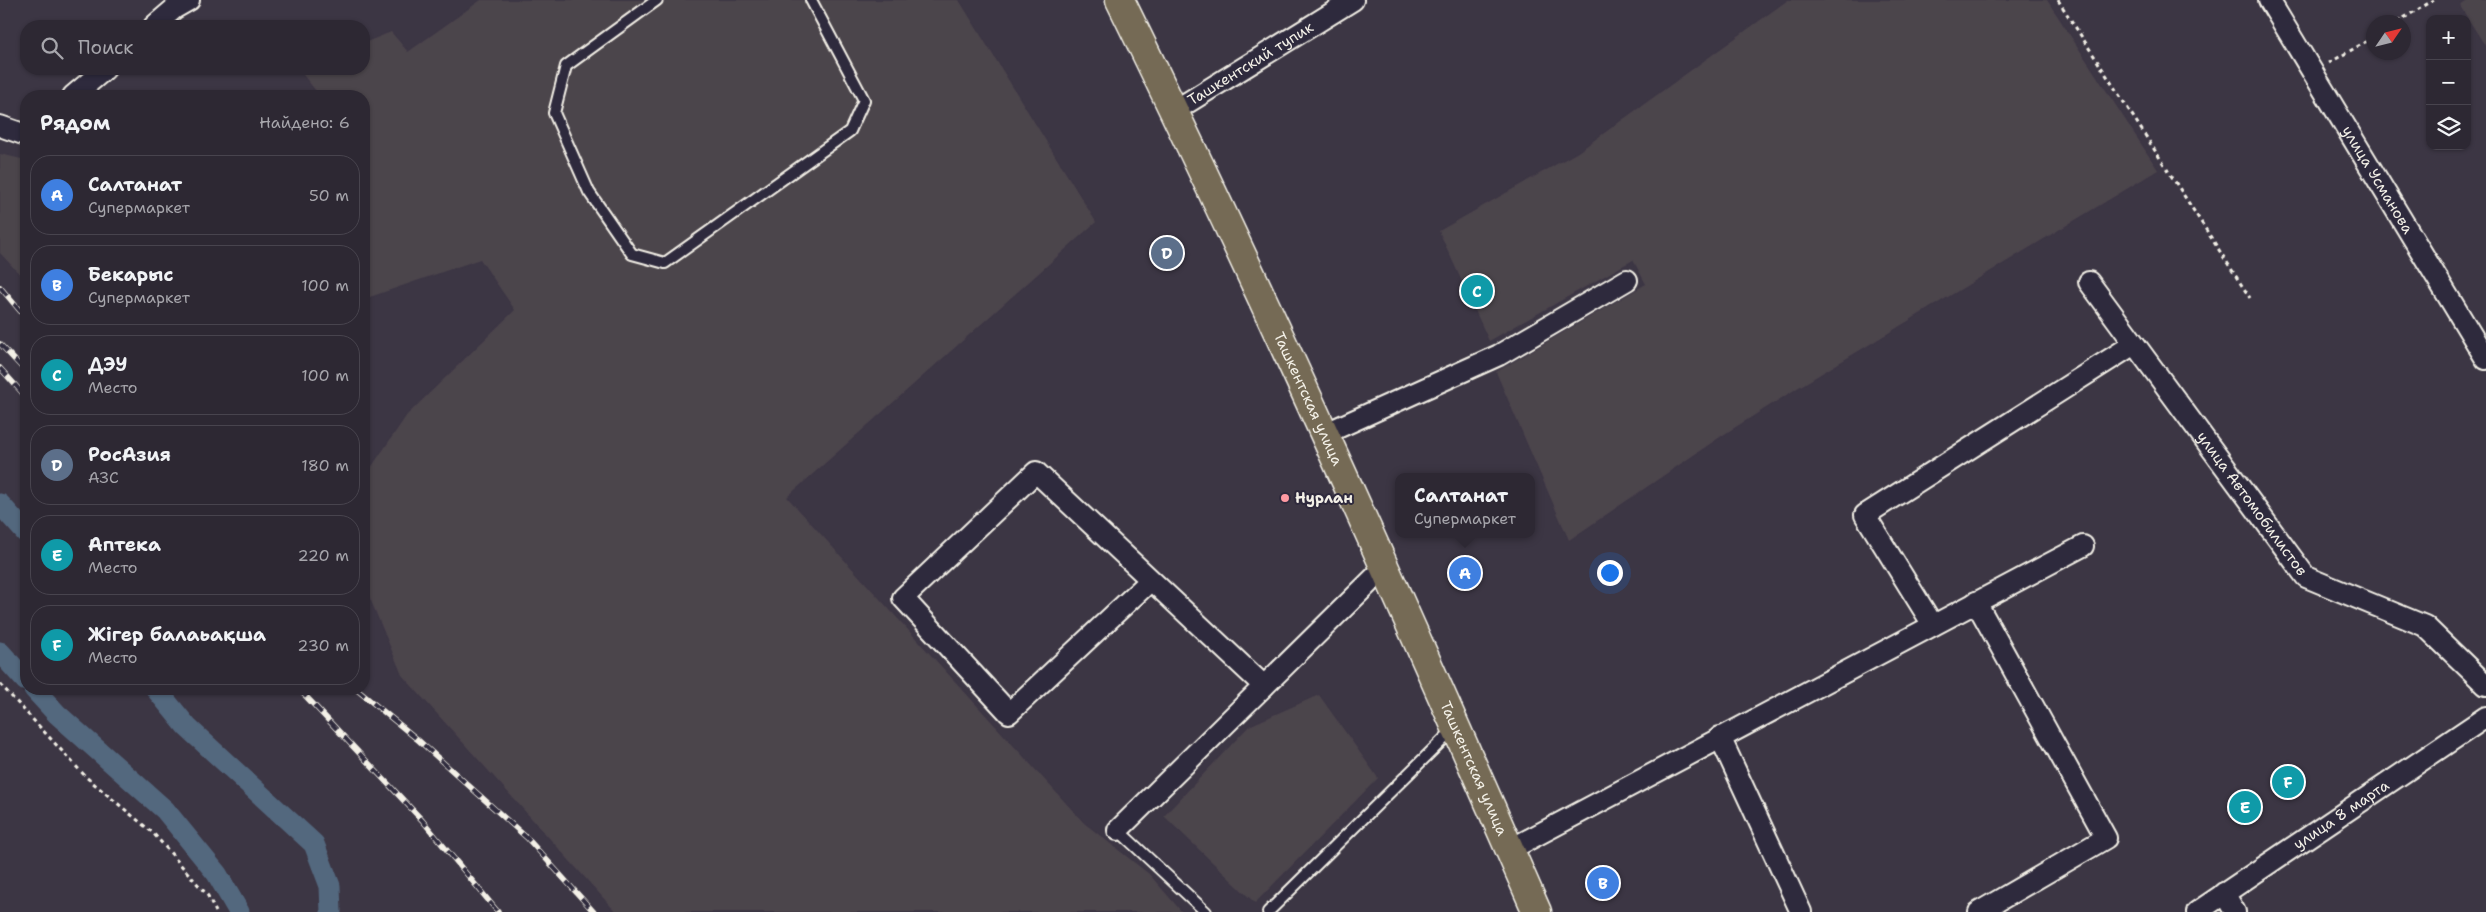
<!DOCTYPE html>
<html lang="ru">
<head>
<meta charset="utf-8">
<style>
	:root { --surface:#2d2833; --page:#35303b; --text:#f1f3f6; --muted:#a7a6ac; --line:#48444e; --accent:#db2777 }
	body { margin:0; font-family:"Shantell Sans",sans-serif; background:var(--page); color:var(--text) }
	.controls { position:absolute; right:15px; top:15px; display:grid; overflow:hidden; border-radius:10px; box-shadow:0 1px 4px #0004 }
	.controls button { width:45px; height:45px; display:grid; place-items:center; padding:0; border:0; border-bottom:1px solid var(--line); background:var(--surface); color:var(--text); font:25px sans-serif }
	.compass { position:absolute; left:2366px; top:15px; width:45px; height:45px; border-radius:50%; background:var(--surface); box-shadow:0 1px 4px #0004; rotate:55deg }
	.you { position:absolute; left:1609px; top:572px; width:18px; height:18px; margin:-12px; border:4px solid #fff; border-radius:50%; background:#1a73e8; box-shadow:0 0 0 8px #1a73e833 }
	.badge { display:grid; place-items:center; width:32px; height:32px; border-radius:50%; background:var(--accent); color:#fff; font-size:16px; font-weight:700 }
	.pin { position:absolute; translate:-50% -50%; border:2px solid #fff; box-shadow:0 1px 5px #0006 }
	.popup { position:absolute; left:1395px; top:473px; width:140px; height:65px; box-sizing:border-box; display:grid; place-content:center; border-radius:10px; background:var(--surface); filter:drop-shadow(0 1px 4px #0005); font-size:16px; white-space:nowrap; color:var(--muted) }
	.popup b { font-size:19px; color:var(--text) }
	.popup::after { content:''; position:absolute; left:50%; top:100%; margin-left:-10px; border:10px solid transparent; border-top-color:var(--surface) }
	.list { margin:0; padding:0; list-style:none }
	h2 { display:flex; justify-content:space-between; align-items:center; height:65px; margin:0; padding:0 20px; font-size:21px }
	h2 small { font-size:16px; font-weight:400; color:var(--muted) }
	.list li { display:grid; grid-template-columns:32px 1fr auto; gap:15px; align-items:center; box-sizing:border-box; height:80px; margin:0 10px 10px; padding:0 10px; border:1px solid var(--line); border-radius:20px }
	.list b { display:block; font-size:19px; white-space:nowrap }
	.list p { margin:0; font-size:16px; white-space:nowrap; color:var(--muted) }
	.list em { font-size:16px; font-style:normal; color:var(--muted) }
	.icon { flex:none; width:28px; height:28px; fill:none; stroke:currentColor; stroke-width:2; stroke-linecap:round; stroke-linejoin:round }
	.map { position:relative; flex:none; width:2486px; height:912px; overflow:hidden }
	.search { position:absolute; background:var(--surface); box-shadow:0 1px 4px #0004; left:20px; top:20px; width:350px; height:55px; display:flex; align-items:center; gap:12px; box-sizing:border-box; padding:0 18px; border-radius:20px; color:var(--muted); font-size:19px }
	.panel { position:absolute; background:var(--surface); box-shadow:0 1px 4px #0004; left:20px; top:90px; width:350px; height:605px; border-radius:20px }
	.map>svg:first-child { display:block }
	.built { fill:#4c444c }
	.lines { fill:none; stroke-linecap:round; stroke-linejoin:round }
	.canal { stroke:#53677e; stroke-width:21 }
	.service-casing { stroke:#f4f1e8; stroke-width:14 }
	.minor-casing { stroke:#f4f1e8; stroke-width:24 }
	.primary-casing { stroke:#f4f1e8; stroke-width:31 }
	.path { stroke:#f4f1e8; stroke-width:3; stroke-dasharray:4 4; stroke-linecap:butt }
	.service { stroke:#2f2a3d; stroke-width:10 }
	.minor { stroke:#2f2a3d; stroke-width:20 }
	.primary { stroke:#756a55; stroke-width:28 }
	.rail-casing { stroke:#f4f1e8; stroke-width:5.5 }
	.rail { stroke:#2f2a3d; stroke-width:4; stroke-dasharray:11; stroke-linecap:butt }
	.poi-dot { fill:#ff9aa2; stroke:#2f2a3d; stroke-width:2 }
	.labels { text-anchor:middle; stroke-width:4; stroke-linejoin:round; paint-order:stroke }
	.street-label { font-size:15px; fill:#f4f1e8; stroke:#2f2a3d }
	.poi-label { font-size:15px; font-weight:bold; fill:#f4f1e8; stroke:#2f2a3d; text-anchor:start }
</style>
</head>
<body>
<div class="map">
<svg width="2486" height="912" viewBox="0 0 2486 912">
	<rect width="100%" height="100%" fill="#3c3644"/>
	<filter id="ink" filterUnits="userSpaceOnUse"><feTurbulence type="fractalNoise" baseFrequency=".02" numOctaves="2"/><feDisplacementMap in="SourceGraphic" scale="10" xChannelSelector="R" yChannelSelector="G"/><feConvolveMatrix kernelMatrix="1 2 1 2 8 2 1 2 1" color-interpolation-filters="sRGB"/></filter>
	<g filter="url(#ink)">
		<!-- built -->
		<path class="built" d="M481,0H959L1096,222L787,497L1084,823L1149,874L1182,912H616L402,675L364,584V478L407,415L515,310L480,259L364,299V96H320L300,71L306,69H364V43L391,32L408,52Z
			M1788,0H2047L2158,170L1799,387L1723,435L1569,540L1496,372L1646,284L1633,260L1489,341L1439,231L1578,152Z
			M2469,0H2486V47L2460,6Z
			M0,154L26,160V281L0,253Z
			M1319,695L1378,778L1255,903L1164,816L1249,726Z"/>
		<g class="lines">
			<!-- canal -->
			<path class="canal" d="M0,504L26,533
				M0,652L26,681
				M34,689L57,714L165,810L217,874L239,912
				M156,689L187,727L314,844L330,886L331,912"/>
			<!-- service casing -->
			<g class="service-casing">
				<path id="service" d="M657,0L566,66L554,113L589,192L632,254L665,263L850,131L864,100L811,0
					M1118,830L1206,912
					M1268,912L1454,729"/>
			</g>
			<!-- minor casing -->
			<g class="minor-casing">
				<g id="minor">
					<path id="s1" d="M2269,0L2486,359"/>
					<path d="M154,26L175,8L189,0"/>
					<path d="M73,96L105,69"/>
					<path id="s2" d="M1174,111L1353,0"/>
					<path d="M0,126L26,135"/>
					<path id="s3" d="M2089,282L2306,577L2425,626L2486,685"/>
					<path d="M1324,434L1499,355L1627,280"/>
					<path d="M1151,580L1009,713L903,598L1036,472L1264,686"/>
					<path d="M1976,602L2106,838L1979,912"/>
					<path d="M1933,625L1865,515L2134,344"/>
					<path d="M1720,737L1801,912"/>
					<path d="M1118,830L1384,568"/>
					<path d="M1509,850L2083,546"/>
					<path d="M2224,893L2235,912"/>
					<path id="s4" d="M2197,912L2486,717"/>
				</g>
			</g>
			<!-- primary casing -->
			<g class="primary-casing">
				<g id="primary">
					<path id="s5" d="M1120,0C1267,300 1403,606 1537,912"/>
				</g>
			</g>
			<!-- path -->
			<path class="path" d="M2058,0L2250,298
				M2397,22L2434,0
				M2329,63L2374,37
				M0,684L86,777L153,833L208,896L216,912"/>
			<!-- service -->
			<use href="#service" class="service"/>
			<!-- minor -->
			<use href="#minor" class="minor"/>
			<!-- primary -->
			<use href="#primary" class="primary"/>
			<!-- rail casing -->
			<g class="rail-casing">
				<path id="rail" d="M0,287L26,318
					M0,344L26,372
					M0,368L26,397
					M299,689L422,820L498,912
					M356,689L417,739L527,838L594,912"/>
			</g>
			<!-- rail -->
			<use href="#rail" class="rail"/>
		</g>
	</g>
	<!-- markers -->
	<circle class="poi-dot" cx="1285" cy="498" r="5"/>
	<g class="labels">
		<!-- street labels -->
		<g class="street-label">
			<text dy="5" stroke="none"><textPath href="#s2" startOffset="90">Ташкентский тупик</textPath></text>
			<text dy="5" stroke="none"><textPath href="#s1" startOffset="210">улица Усманова</textPath></text>
			<text dy="5" stroke="none"><textPath href="#s5" startOffset="441">Ташкентская улица</textPath></text>
			<text dy="5" stroke="none"><textPath href="#s3" startOffset="275">улица Автомобилистов</textPath></text>
			<text dy="5" stroke="none"><textPath href="#s5" startOffset="846">Ташкентская улица</textPath></text>
			<text dy="5" stroke="none"><textPath href="#s4" startOffset="174">улица 8 марта</textPath></text>
		</g>
		<!-- poi labels -->
		<g class="poi-label">
			<text x="1295" y="503">Нурлан</text>
		</g>
	</g>
</svg>
<div class="controls">
<button>+</button>
<button>−</button>
<button><svg class="icon" aria-label="layers" viewBox="0 0 24 24"><path d="M12 4l9 5-9 5-9-5zM3 14l9 5 9-5"/></svg></button>
</div>
<svg class="compass" viewBox="-18 -18 36 36"><path d="M0-13l5 13h-10z" fill="#e53935"/><path d="M0 13l5-13h-10z" fill="#a7a6ac"/></svg>
<div class="you"></div>
<div class="pin badge" style="left:1465px;top:573px;background:#3f7fe0">A</div>
<div class="popup"><b>Салтанат</b>Супермаркет</div>
<div class="pin badge" style="left:1603px;top:883px;background:#3f7fe0">B</div>
<div class="pin badge" style="left:1477px;top:291px;background:#0f9aa8">C</div>
<div class="pin badge" style="left:1167px;top:253px;background:#5c6f8a">D</div>
<div class="pin badge" style="left:2245px;top:807px;background:#0f9aa8">E</div>
<div class="pin badge" style="left:2288px;top:782px;background:#0f9aa8">F</div>
<div class="search"><svg class="icon" aria-label="search" viewBox="0 0 24 24"><circle cx="10" cy="10" r="6"/><path d="M15 15l6 6"/></svg>Поиск</div>
<section class="panel">
<h2>Рядом<small>Найдено: 6</small></h2>
<ul class="list">
<li><span class="badge" style="background:#3f7fe0">A</span><div><b>Салтанат</b><p>Супермаркет</p></div><em>50 m</em></li>
<li><span class="badge" style="background:#3f7fe0">B</span><div><b>Бекарыс</b><p>Супермаркет</p></div><em>100 m</em></li>
<li><span class="badge" style="background:#0f9aa8">C</span><div><b>ДЭУ</b><p>Место</p></div><em>100 m</em></li>
<li><span class="badge" style="background:#5c6f8a">D</span><div><b>РосАзия</b><p>АЗС</p></div><em>180 m</em></li>
<li><span class="badge" style="background:#0f9aa8">E</span><div><b>Аптека</b><p>Место</p></div><em>220 m</em></li>
<li><span class="badge" style="background:#0f9aa8">F</span><div><b>Жігер балаьақша</b><p>Место</p></div><em>230 m</em></li>
</ul>
</section>
</div>
</body>
</html>
